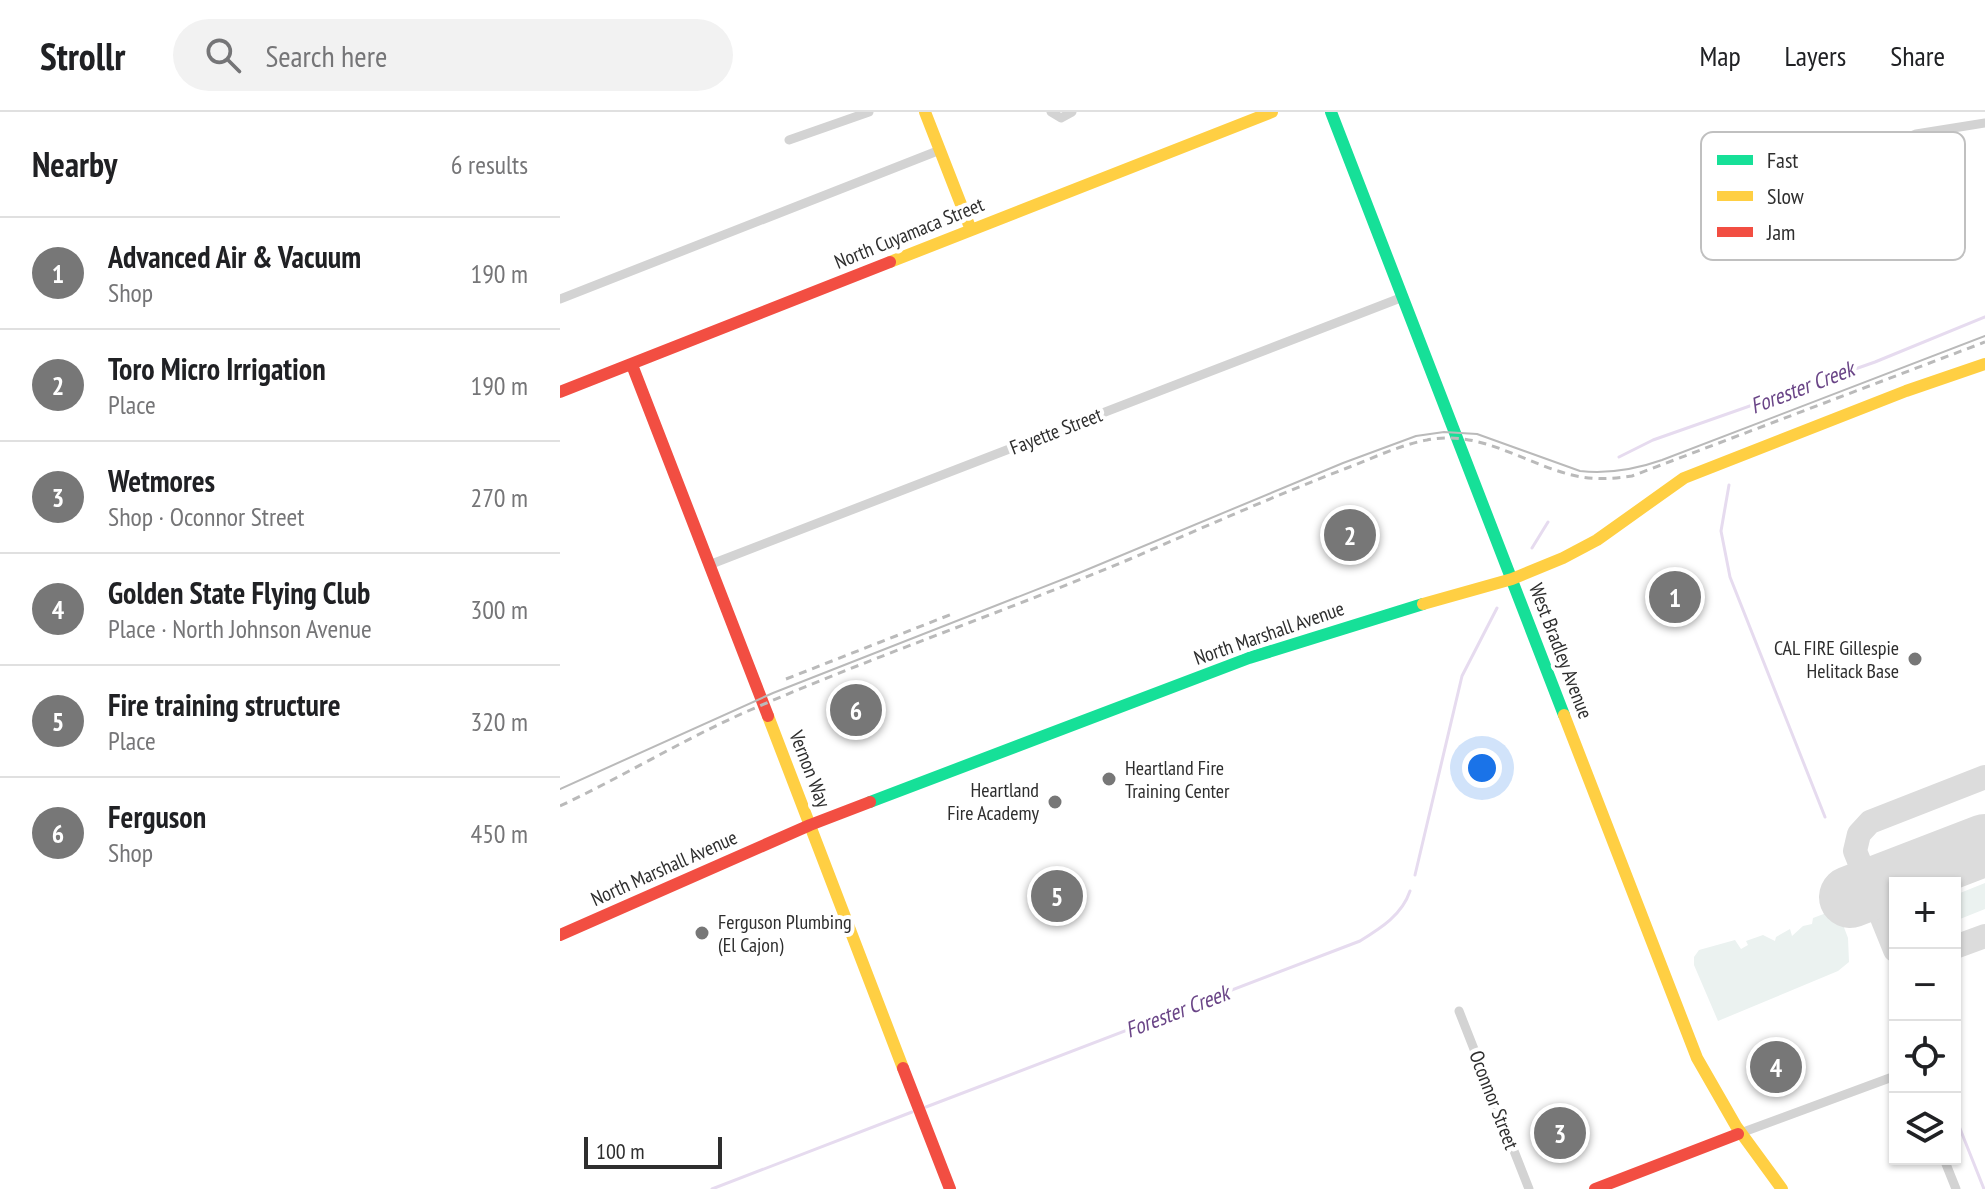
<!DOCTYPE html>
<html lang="en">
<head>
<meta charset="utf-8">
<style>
	:root { --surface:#fff; --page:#f2f2f2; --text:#202124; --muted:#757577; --line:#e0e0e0; --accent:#777 }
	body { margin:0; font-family:"PT Sans Narrow",sans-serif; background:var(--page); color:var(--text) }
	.controls { position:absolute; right:24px; bottom:24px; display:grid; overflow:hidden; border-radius:0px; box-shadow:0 2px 6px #0004 }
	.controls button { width:72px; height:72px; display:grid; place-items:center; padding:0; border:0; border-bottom:2px solid var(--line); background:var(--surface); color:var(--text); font:40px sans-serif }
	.scale { position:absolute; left:24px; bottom:20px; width:138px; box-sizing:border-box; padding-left:8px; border:4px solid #2e2e2e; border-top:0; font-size:22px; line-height:28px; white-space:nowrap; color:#2e2e2e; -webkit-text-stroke:6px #fff; paint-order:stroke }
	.you { position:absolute; left:922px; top:656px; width:28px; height:28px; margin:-20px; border:6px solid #fff; border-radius:50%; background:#1a73e8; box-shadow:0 0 0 12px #1a73e833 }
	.badge { display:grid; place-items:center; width:52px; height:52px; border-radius:50%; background:var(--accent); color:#fff; font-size:26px; font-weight:700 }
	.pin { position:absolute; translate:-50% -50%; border:4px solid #fff; box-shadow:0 2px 8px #0006 }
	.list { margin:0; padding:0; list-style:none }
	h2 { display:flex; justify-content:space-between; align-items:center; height:104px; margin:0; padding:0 32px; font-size:34px }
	h2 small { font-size:26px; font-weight:400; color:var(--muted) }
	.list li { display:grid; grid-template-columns:52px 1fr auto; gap:24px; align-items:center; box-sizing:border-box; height:112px; padding:0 32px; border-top:2px solid var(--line) }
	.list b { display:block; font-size:30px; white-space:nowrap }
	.list p { margin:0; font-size:26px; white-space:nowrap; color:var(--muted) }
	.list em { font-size:26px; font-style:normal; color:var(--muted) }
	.icon { flex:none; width:44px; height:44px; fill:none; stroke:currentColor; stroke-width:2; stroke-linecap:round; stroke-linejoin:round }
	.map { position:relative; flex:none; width:1425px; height:1077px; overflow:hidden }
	header { display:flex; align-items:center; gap:48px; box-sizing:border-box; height:112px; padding:0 40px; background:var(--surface); border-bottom:2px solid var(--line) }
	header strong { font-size:38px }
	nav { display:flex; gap:44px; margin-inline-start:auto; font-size:28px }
	.search { width:560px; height:72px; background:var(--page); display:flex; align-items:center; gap:20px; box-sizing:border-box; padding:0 28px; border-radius:44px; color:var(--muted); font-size:30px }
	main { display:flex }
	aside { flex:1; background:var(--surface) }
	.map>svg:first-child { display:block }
	.green { fill:#ebf2f0 }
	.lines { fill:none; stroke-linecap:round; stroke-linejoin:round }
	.stream { stroke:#e6dbef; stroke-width:3 }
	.taxiway { stroke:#dcdcdc; stroke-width:24 }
	.runway { stroke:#dcdcdc; stroke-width:62 }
	.street { stroke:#d3d3d3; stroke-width:9 }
	.fast { stroke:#16e098; stroke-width:12 }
	.slow { stroke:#ffcf43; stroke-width:12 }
	.jam { stroke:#f24e42; stroke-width:12 }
	.tram { stroke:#bababa; stroke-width:2 }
	.rail { stroke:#bababa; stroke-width:3; stroke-dasharray:8 6; stroke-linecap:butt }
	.poi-dot { fill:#777; stroke:#fff; stroke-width:3 }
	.labels { text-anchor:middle; stroke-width:8; stroke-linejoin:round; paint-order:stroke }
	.street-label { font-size:20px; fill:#2e2e2e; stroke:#fff }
	.poi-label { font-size:20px; fill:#2e2e2e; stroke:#fff; text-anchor:end }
	.water-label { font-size:22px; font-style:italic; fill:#6a4587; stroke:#fff }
	.key { fill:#fff; stroke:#c0c0c0; stroke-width:2 }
	.key-label { font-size:22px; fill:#2e2e2e }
</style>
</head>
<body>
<header>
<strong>Strollr</strong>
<div class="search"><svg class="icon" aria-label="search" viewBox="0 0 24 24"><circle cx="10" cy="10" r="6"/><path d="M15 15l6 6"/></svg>Search here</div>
<nav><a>Map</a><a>Layers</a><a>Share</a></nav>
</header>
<main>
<aside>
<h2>Nearby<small>6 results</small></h2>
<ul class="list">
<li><span class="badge">1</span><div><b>Advanced Air &amp; Vacuum</b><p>Shop</p></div><em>190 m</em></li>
<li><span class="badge">2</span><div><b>Toro Micro Irrigation</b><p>Place</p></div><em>190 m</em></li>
<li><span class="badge">3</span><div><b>Wetmores</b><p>Shop · Oconnor Street</p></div><em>270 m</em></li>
<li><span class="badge">4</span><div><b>Golden State Flying Club</b><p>Place · North Johnson Avenue</p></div><em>300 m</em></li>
<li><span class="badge">5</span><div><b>Fire training structure</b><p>Place</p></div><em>320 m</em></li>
<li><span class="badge">6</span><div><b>Ferguson</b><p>Shop</p></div><em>450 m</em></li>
</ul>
</aside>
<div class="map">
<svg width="1425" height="1077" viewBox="0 0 1425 1077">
	<rect width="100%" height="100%" fill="#fff"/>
	<!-- green -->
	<path class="green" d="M1425,771V797L1395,809V783Z
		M1277,797L1288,826L1289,850L1278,859L1158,909L1134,853V845L1139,838L1175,828L1181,837L1188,833L1186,829L1203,823L1215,829L1216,825L1230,817L1232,824L1243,814L1252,812L1253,806Z"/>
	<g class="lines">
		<!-- stream -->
		<path class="stream" d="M1228,292L1233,279
			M1059,345L1093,328L1315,250L1425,205
			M1169,373L1161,419L1170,465L1265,705
			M972,436L988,410
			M855,763L902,564L937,496
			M1334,885L1335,887
			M366,995L800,829C821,816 842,803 850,779
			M1395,1004L1424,1077
			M152,1077L352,1000"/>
		<!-- taxiway -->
		<path class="taxiway" d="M1395,835L1425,824
			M1335,838L1295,739L1299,722L1310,710L1425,665"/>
		<!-- runway -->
		<path class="runway" d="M1290,785L1425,733"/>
		<!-- street -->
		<path class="street" d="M491,0L501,6L512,0
			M229,28L309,0
			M1157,127L1244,94L1289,51L1332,32L1356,22L1425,11
			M0,187L380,38
			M149,453L843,185
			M899,899L969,1077
			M1178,1022L1335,964
			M1384,1047L1396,1077"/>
		<!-- fast -->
		<path class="fast" d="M771,0L1004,603
			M310,690L689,546L863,492"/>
		<!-- slow -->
		<path class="slow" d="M365,0L411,118
			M330,150L712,0
			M863,492L952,467L1003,446L1037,428L1124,366L1346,279L1425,252
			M1004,603L1137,946L1176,1014L1222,1077
			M208,604L343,956"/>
		<!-- jam -->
		<path class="jam" d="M72,253L208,604
			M0,280L330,150
			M0,823L250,713L310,690
			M343,956L390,1077
			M1035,1077L1178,1022"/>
		<!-- tram -->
		<path class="tram" d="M0,677L213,581L519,461L783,351L856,324L884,320L917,322L1020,359C1049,362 1074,358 1102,348L1425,224"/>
		<!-- rail -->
		<path class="rail" d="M226,567L392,502
			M0,694C64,664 124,627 188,599C314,544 444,500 570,447C642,416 714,384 787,356C813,346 840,333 867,328C919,317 963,351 1012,363C1032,368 1051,367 1072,364L1425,230"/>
	</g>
	<!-- markers -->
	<g class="poi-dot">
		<circle cx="1355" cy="547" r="8"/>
		<circle cx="549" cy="667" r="8"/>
		<circle cx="495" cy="690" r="8"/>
		<circle cx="142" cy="821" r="8"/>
	</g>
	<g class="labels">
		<!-- street labels -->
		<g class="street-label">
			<text transform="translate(349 121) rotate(-22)" y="7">North Cuyamaca Street</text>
			<text transform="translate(496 319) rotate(-21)" y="7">Fayette Street</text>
			<text transform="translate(709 521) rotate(-19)" y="7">North Marshall Avenue</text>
			<text transform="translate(1001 539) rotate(69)" y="7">West Bradley Avenue</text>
			<text transform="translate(250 657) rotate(69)" y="7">Vernon Way</text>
			<text transform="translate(104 756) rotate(-24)" y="7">North Marshall Avenue</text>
			<text transform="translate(934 988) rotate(69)" y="7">Oconnor Street</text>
		</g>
		<!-- poi labels -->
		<g class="poi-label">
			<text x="1339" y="543">CAL FIRE Gillespie<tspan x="1339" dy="23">Helitack Base</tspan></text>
			<text x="565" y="663" text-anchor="start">Heartland Fire<tspan x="565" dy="23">Training Center</tspan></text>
			<text x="479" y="685">Heartland<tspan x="479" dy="23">Fire Academy</tspan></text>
			<text x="158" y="817" text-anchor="start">Ferguson Plumbing<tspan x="158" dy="23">(El Cajon)</tspan></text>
		</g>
		<!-- water labels -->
		<g class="water-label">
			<text transform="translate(1242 275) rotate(-21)" y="8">Forester Creek</text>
			<text transform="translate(617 899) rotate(-21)" y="8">Forester Creek</text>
		</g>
	</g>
	<!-- legend -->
	<rect x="1141" y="20" width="264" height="128" rx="12" class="key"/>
	<rect x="1157" y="43" width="36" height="10" fill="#16e098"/>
	<rect x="1157" y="79" width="36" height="10" fill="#ffcf43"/>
	<rect x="1157" y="115" width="36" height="10" fill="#f24e42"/>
	<g class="key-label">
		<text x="1207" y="56">Fast</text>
		<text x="1207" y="92">Slow</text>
		<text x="1207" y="128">Jam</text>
	</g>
</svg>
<div class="controls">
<button>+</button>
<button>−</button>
<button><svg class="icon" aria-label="locate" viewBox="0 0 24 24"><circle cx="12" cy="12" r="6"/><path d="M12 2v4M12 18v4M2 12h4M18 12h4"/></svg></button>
<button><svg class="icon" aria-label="layers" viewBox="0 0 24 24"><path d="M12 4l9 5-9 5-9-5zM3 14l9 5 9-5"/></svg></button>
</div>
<div class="scale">100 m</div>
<div class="you"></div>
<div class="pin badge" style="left:1115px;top:485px">1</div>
<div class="pin badge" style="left:790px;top:423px">2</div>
<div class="pin badge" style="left:1000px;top:1021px">3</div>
<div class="pin badge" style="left:1216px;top:955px">4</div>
<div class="pin badge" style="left:497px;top:784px">5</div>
<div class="pin badge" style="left:296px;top:598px">6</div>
</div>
</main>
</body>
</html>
